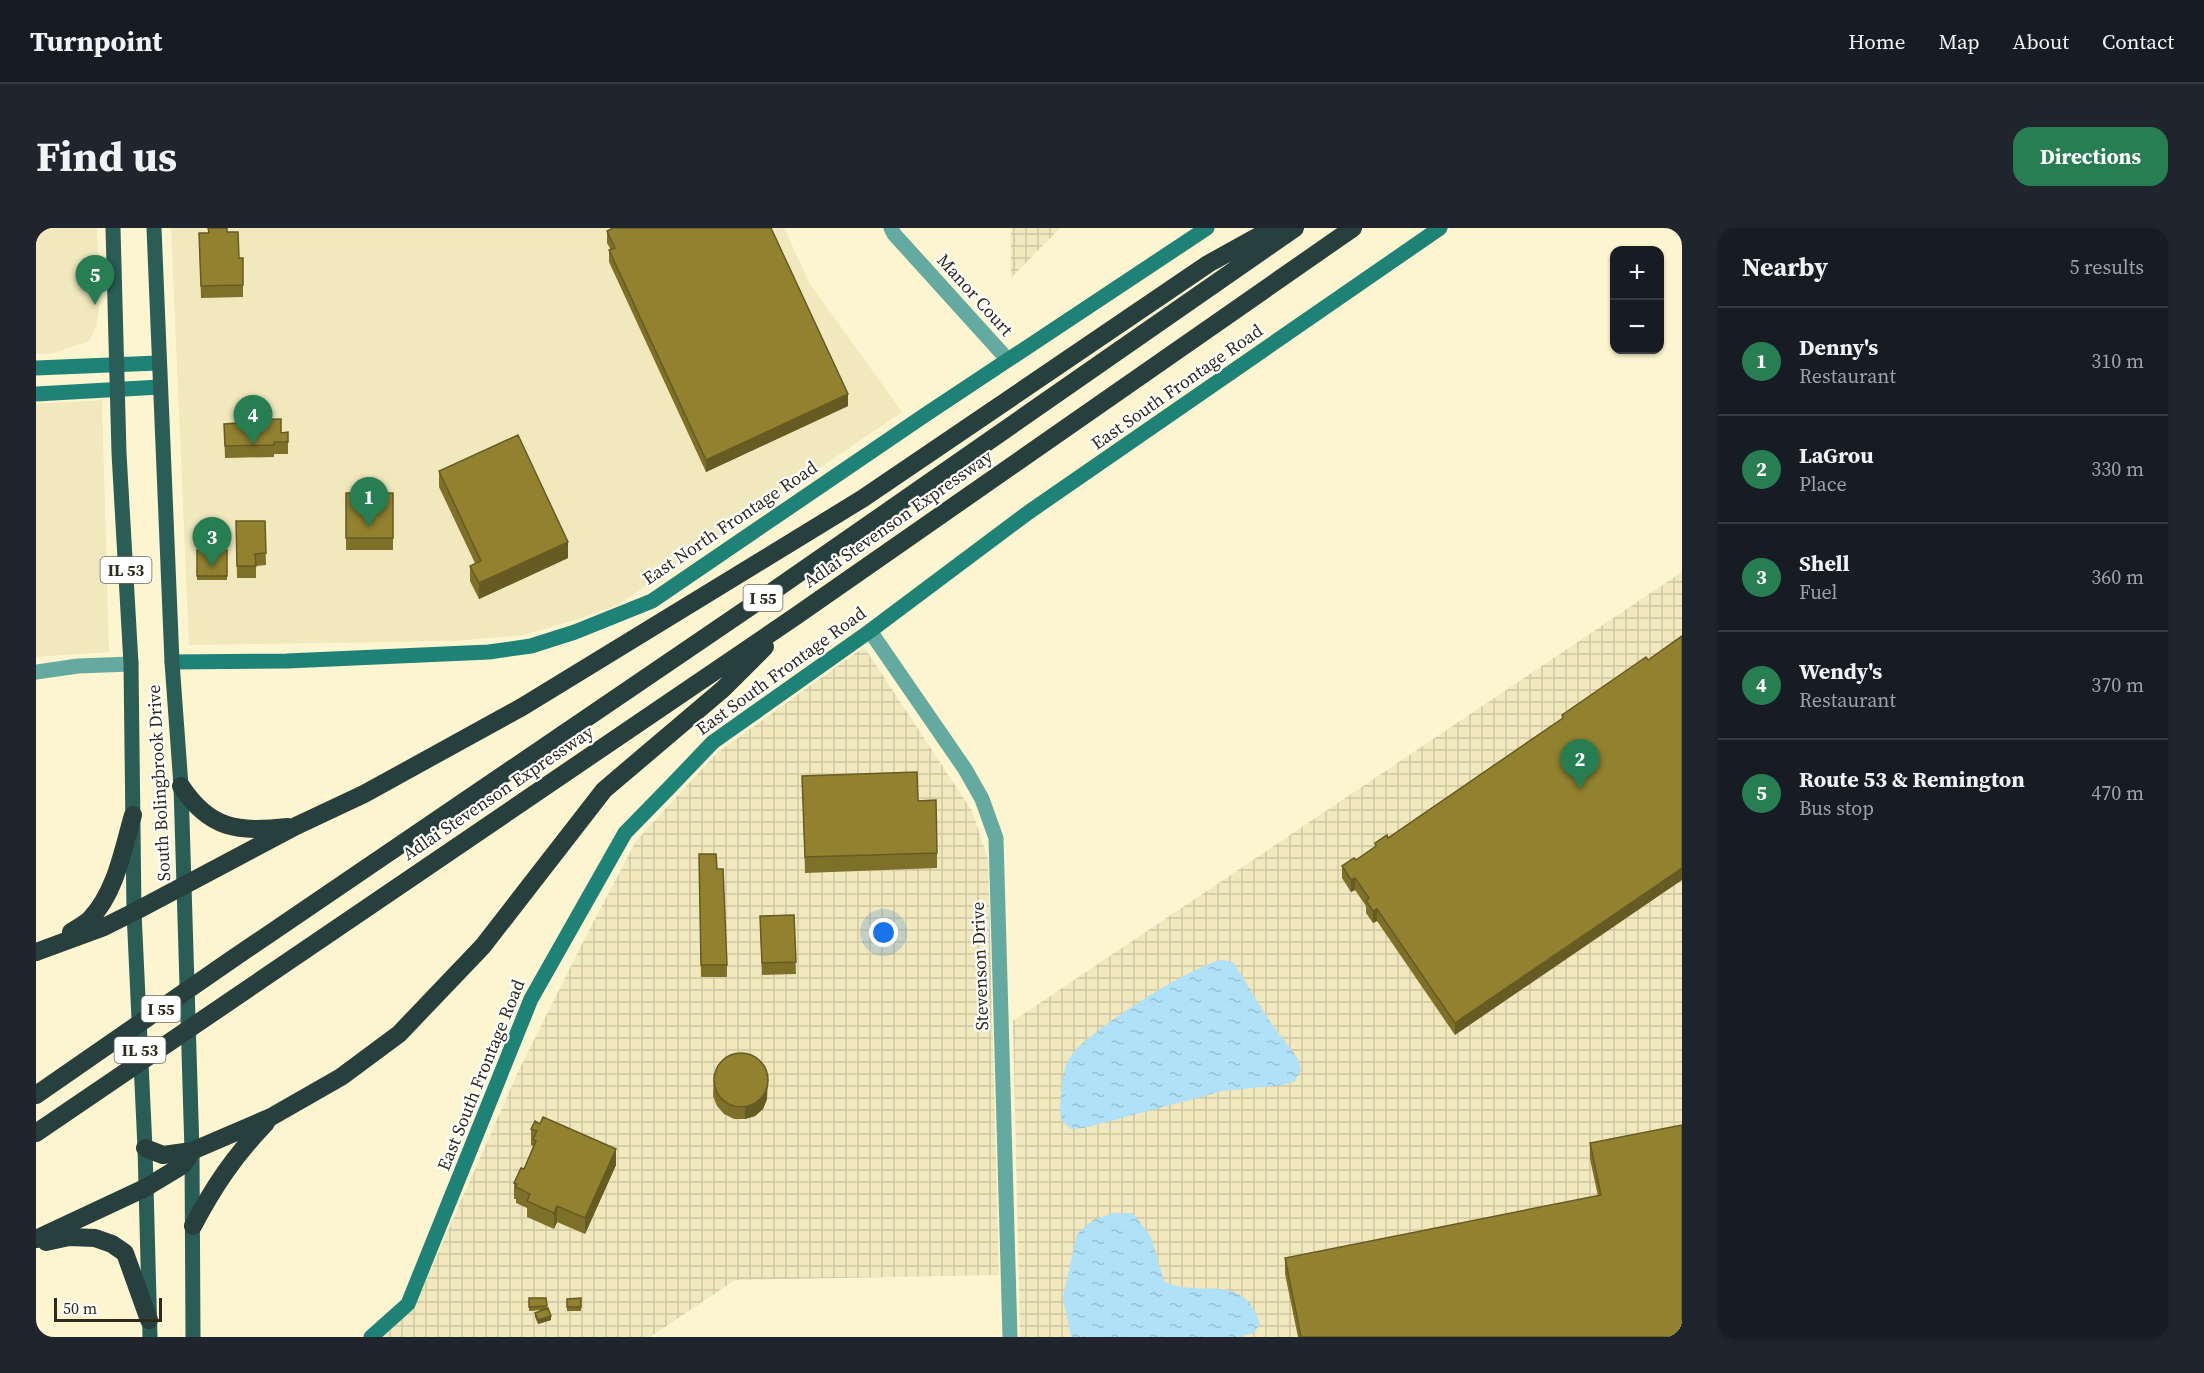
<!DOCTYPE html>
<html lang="en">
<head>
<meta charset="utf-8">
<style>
	:root { --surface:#171b24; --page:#20242c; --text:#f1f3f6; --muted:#9ea1a6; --line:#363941; --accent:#277e52 }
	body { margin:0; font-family:"Source Serif 4",serif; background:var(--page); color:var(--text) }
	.controls { position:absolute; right:18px; top:18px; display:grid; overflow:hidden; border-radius:12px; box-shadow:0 2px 4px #0004 }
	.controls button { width:54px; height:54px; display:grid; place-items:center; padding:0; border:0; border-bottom:2px solid var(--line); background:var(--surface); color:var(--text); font:30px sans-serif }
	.scale { position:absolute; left:18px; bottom:15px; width:108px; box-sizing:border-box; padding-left:6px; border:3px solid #2f2c1e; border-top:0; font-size:16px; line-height:21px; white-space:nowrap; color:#2f2c1e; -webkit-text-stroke:4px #fff; paint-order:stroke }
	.you { position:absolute; left:848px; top:705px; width:21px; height:21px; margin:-15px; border:4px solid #fff; border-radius:50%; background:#1a73e8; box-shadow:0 0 0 9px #1a73e833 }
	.badge { display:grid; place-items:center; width:39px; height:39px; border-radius:50%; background:var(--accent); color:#fff; font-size:20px; font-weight:700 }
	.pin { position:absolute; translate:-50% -50px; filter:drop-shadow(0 2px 3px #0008) }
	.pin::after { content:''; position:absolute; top:32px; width:21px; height:18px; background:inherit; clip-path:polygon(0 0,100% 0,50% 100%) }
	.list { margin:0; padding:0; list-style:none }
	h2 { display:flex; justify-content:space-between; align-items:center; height:78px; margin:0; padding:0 24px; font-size:26px }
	h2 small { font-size:20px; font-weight:400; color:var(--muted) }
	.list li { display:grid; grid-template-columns:39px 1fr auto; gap:18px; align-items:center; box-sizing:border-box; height:108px; padding:0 24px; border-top:2px solid var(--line) }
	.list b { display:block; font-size:22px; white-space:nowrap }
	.list p { margin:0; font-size:20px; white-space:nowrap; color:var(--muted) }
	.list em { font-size:20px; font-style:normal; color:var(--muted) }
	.map { position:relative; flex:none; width:1646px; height:1109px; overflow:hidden; border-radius:18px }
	header { display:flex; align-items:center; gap:36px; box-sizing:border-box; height:84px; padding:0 30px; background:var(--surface); border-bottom:2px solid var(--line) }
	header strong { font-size:28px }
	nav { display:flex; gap:33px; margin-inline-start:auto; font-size:21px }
	.intro { display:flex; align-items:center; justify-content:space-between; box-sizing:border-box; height:144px; padding:0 36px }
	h1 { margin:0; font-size:42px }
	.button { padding:15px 27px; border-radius:18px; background:var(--accent); color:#fff; font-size:21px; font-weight:700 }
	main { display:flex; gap:36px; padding:0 36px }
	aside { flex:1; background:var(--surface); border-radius:18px; box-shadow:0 2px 4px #0004 }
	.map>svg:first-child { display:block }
	.built { fill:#f1e8bd }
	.industrial { fill:url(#industrial-grid) }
	.water { fill:url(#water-ripples) }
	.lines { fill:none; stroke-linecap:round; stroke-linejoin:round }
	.street { stroke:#64aaa0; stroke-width:15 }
	.secondary { stroke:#1f8277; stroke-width:15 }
	.primary { stroke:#2b5d57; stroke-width:15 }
	.highway { stroke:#27403d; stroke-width:18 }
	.wall { fill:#7e7029 }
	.shaded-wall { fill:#665b22 }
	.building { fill:#928230; stroke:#665b22; stroke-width:1.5 }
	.labels { text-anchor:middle; stroke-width:4.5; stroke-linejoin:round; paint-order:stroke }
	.shield { fill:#fff; stroke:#6d6b62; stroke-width:1.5 }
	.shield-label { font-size:16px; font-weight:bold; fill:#2f2c1e }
	.street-label { font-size:18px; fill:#2f2c1e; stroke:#fff }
</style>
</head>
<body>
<header>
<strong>Turnpoint</strong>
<nav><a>Home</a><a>Map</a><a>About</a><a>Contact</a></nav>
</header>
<div class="intro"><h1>Find us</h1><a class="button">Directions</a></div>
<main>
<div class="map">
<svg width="1646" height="1109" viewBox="0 0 1646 1109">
	<defs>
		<pattern id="industrial-grid" width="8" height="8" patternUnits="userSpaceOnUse" patternTransform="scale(1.5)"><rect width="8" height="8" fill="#f1e8bd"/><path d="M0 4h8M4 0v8" fill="none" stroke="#cfc7a2"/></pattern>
		<pattern id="water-ripples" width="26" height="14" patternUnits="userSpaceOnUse" patternTransform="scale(1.5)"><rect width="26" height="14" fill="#afe1f9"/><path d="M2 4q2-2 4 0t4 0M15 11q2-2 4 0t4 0" fill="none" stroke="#97c1d5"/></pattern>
	</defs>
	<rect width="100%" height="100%" fill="#fcf5d0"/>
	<!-- built -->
	<path class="built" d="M0,0H61L63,81L60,99L53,113L17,125L0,126Z
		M135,0H748L774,56L866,184L582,377L542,391L488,407L417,413L153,417Z
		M66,172L73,424L0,429V176Z"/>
	<!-- industrial -->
	<path class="industrial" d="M975,0H1024L975,50Z
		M1646,344V1109H984L977,793Z
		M828,419L936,583L952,631L963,1047L699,1052L614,1109H346L377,1082L481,846L548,712L600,613L681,525Z"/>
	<!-- water -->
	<path class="water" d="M1185,732L1197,734L1233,792L1262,831L1265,842L1259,853L1247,857L1187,863L1048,900L1035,901C1023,893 1023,883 1025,869C1026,854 1027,838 1037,825C1059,799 1152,740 1185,732Z
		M1078,985H1097L1115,1009L1128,1053C1163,1072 1207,1041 1224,1096L1218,1105L1201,1109H1035L1027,1069L1041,1006L1057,992Z"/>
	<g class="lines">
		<!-- street -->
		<path class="street" d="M855,0L858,6L972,132
			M834,403L929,541L946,571L960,610L974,1109
			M0,444L42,438L95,436"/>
		<!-- secondary -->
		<path class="secondary" d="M0,140L122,135
			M0,166L124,159
			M136,434L251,433L453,424L495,418L539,404L616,373L886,189L1171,0
			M335,1109L372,1076L495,771L589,605L632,561L677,514L834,403L993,284L1404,0"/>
		<!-- primary -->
		<path class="primary" d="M77,0L83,225L95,436L98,684L109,920L114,1109
			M118,0L136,434L145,558L156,923L157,1109"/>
		<!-- highway -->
		<path class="highway" d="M145,558C174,602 202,604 252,599
			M35,704C41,700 49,696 54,691C80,664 87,621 97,587
			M0,724L68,699L98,684L260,598L328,566L486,479L826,271L1172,36L1237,0
			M0,867L192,734L730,368L1259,0
			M0,905L760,388L1317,0
			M109,920L127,927L156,923L235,889L305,849L363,806L447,718L568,562L687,461L729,419
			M157,998C178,958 199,927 230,895
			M0,1011L109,960L147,937L156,923
			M10,1014L33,1009L59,1010L76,1016L89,1025L113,1092"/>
	</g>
	<!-- wall -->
	<path class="wall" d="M571,3L812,178L670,244L573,34V22H575L571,15Z
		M191,4L203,30H207V69L165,70L163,5Z
		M188,196L245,205L252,214V226H238V229L189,230Z
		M403,243L532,330L443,371L434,353V338L439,335L403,259Z
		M310,265H357V322H310Z
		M200,293H229L230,337L220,338V350H201Z
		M161,322H191V352H161Z
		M1612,432L1419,807L1341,693L1337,695L1330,685V678L1319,662L1315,664L1306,650V638L1320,632L1339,619V615L1352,610L1526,491V487Z
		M766,548L882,573L901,625V640L769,645Z
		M663,626L681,641L691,737V749H665Z
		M758,687L760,746L726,747L724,700Z
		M678,845L731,871L727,881L719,888L709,891H698L688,886L681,878L677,868Z
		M495,901L580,937L549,1006L521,994L518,1001L491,989V980L480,975V971H478V955L488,941L497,919V918L495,917Z
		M1554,915L1646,1109H1262L1249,1046V1030L1562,968L1554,931Z
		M493,1070H510L511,1081L515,1092L502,1096L499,1089V1085L507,1082L493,1083Z
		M545,1070V1083H531V1071Z"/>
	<!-- shaded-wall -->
	<path class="shaded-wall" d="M812,166V178L670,244V232Z
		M532,314V330L443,371V355Z
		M1646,640V652L1419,807V795Z
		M1319,650V662L1315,664V652Z
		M1341,681V693L1337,695V683Z
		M732,849L731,871L727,881L719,888L709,891V880Z
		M580,921V937L549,1006V990Z
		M521,978V994L518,1001V985Z
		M515,1088V1092L502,1096V1092Z"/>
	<!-- building -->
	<path class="building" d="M172,0H191V4H202L203,30H207V57L165,58L163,5H173Z
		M577,0H735L812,166L670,232L573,22L579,20L571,3Z
		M245,191V205L252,204V214H238V217L189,218L188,196L203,195V192Z
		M482,207L532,314L443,355L434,338L445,333L403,243Z
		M310,265H357V310H310Z
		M200,293H229L230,325L219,326L220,338H201Z
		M161,322H191V348H161Z
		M1646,408V640L1419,795L1341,681L1337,683L1330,673L1333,670L1319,650L1315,652L1306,638L1318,630L1320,632L1340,618L1339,615L1351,607L1352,610L1527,490L1526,487L1610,429L1612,432Z
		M881,544L882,573L900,572L901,625L769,629L766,548Z
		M663,626H680L681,641H687L691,737H665Z
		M758,687L760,734L726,735L724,688Z
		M678 852a27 27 0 1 1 54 0a27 27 0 1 1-54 0Z
		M507,889L580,921L549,990L521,978L518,985L491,973L494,966L480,959L481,956L478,955L485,940L488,941L500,913L497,911L501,903L495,901L499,893L504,896Z
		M1646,897V1109H1265L1249,1030L1565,967L1554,915Z
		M493,1070H510L511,1078L493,1079Z
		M545,1070V1079H531V1071Z
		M512,1080L515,1088L502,1092L499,1085Z"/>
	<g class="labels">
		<!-- shield labels -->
		<g class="shield">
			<rect x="64.5" y="329" width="51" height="26" rx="4.5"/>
			<rect x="707.5" y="357" width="39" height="26" rx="4.5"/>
			<rect x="105.5" y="768" width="39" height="26" rx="4.5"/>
			<rect x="78.5" y="809" width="51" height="26" rx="4.5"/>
		</g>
		<g class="shield-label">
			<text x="90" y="348">IL 53</text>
			<text x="727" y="376">I 55</text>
			<text x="125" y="787">I 55</text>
			<text x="104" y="828">IL 53</text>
		</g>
		<!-- street labels -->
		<g class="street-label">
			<text transform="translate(939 67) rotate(48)" y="6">Manor Court</text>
			<text transform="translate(1141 159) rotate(-35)" y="6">East South Frontage Road</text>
			<text transform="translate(862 291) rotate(-35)" y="6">Adlai Stevenson Expressway</text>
			<text transform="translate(694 295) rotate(-34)" y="6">East North Frontage Road</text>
			<text transform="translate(745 443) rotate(-36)" y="6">East South Frontage Road</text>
			<text transform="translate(123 555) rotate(-93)" y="6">South Bolingbrook Drive</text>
			<text transform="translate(462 565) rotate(-34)" y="6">Adlai Stevenson Expressway</text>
			<text transform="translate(944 738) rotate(-92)" y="6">Stevenson Drive</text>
			<text transform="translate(445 847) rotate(-68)" y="6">East South Frontage Road</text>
		</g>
	</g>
</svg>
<div class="controls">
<button>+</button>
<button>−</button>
</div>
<div class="scale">50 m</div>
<div class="you"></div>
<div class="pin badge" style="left:333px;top:299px">1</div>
<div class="pin badge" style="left:1544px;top:561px">2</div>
<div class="pin badge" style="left:176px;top:339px">3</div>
<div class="pin badge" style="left:217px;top:217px">4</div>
<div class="pin badge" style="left:59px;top:77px">5</div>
</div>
<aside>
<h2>Nearby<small>5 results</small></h2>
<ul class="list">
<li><span class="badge">1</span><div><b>Denny's</b><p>Restaurant</p></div><em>310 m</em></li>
<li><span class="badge">2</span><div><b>LaGrou</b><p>Place</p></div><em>330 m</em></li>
<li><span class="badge">3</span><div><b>Shell</b><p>Fuel</p></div><em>360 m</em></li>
<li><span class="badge">4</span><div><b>Wendy's</b><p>Restaurant</p></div><em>370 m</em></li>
<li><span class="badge">5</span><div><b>Route 53 &amp; Remington</b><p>Bus stop</p></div><em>470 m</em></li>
</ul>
</aside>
</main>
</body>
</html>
